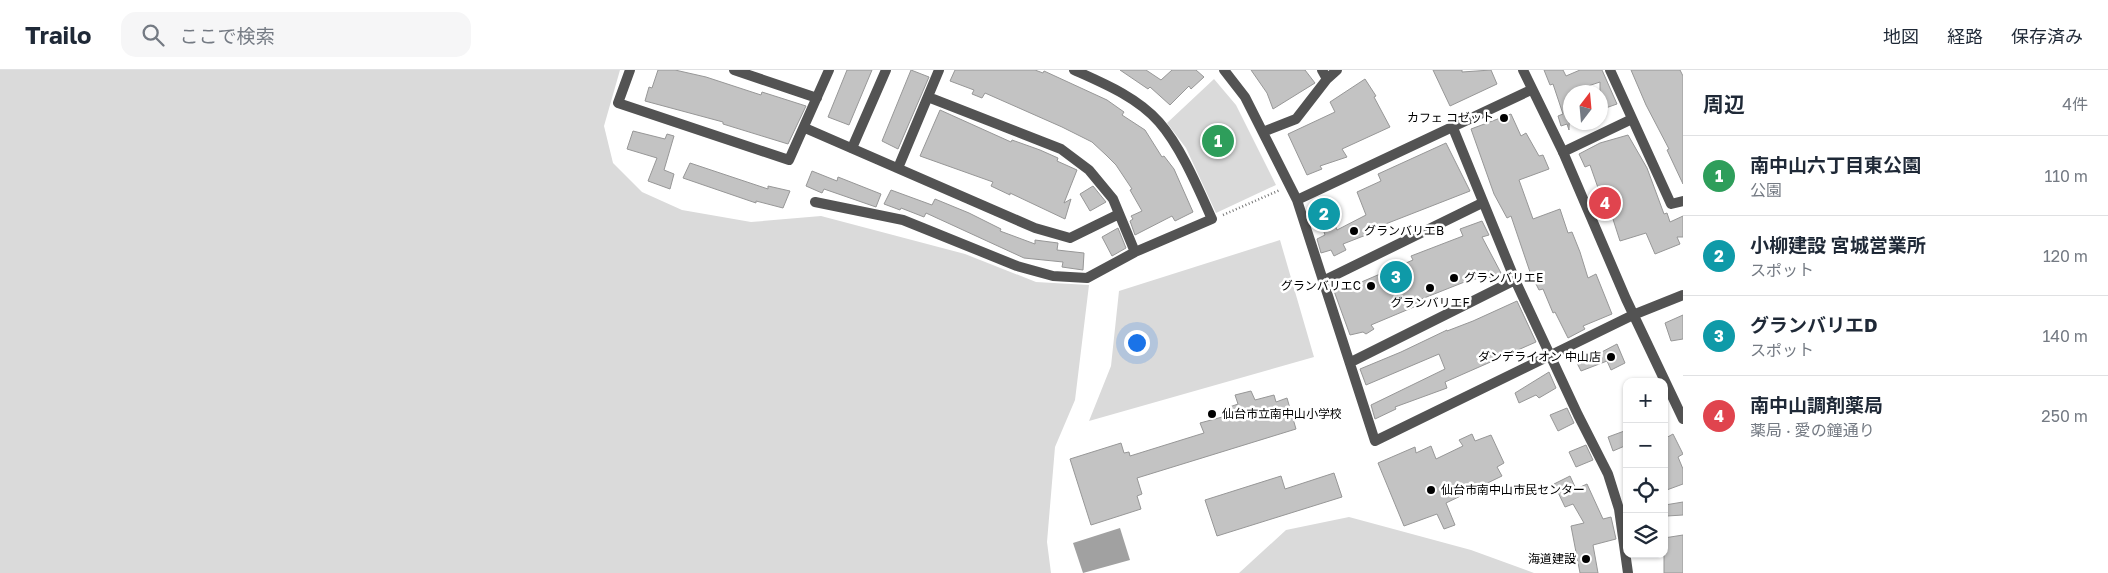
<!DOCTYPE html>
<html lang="ja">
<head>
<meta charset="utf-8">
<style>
	:root { --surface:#fff; --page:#f6f6f7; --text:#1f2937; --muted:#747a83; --line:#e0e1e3; --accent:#000 }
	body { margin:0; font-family:"Golos Text","Noto Sans JP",sans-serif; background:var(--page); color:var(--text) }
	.controls { position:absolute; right:15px; bottom:15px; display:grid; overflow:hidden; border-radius:10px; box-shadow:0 1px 4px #0004 }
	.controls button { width:45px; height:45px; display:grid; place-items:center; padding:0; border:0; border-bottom:1px solid var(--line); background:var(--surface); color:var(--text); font:25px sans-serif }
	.compass { position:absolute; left:1563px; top:15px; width:45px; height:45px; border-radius:50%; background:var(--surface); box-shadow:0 1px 4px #0004; rotate:16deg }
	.you { position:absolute; left:1136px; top:272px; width:18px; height:18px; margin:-12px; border:4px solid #fff; border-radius:50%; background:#1a73e8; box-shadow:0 0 0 8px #1a73e833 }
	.badge { display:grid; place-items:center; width:32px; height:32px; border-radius:50%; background:var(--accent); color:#fff; font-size:16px; font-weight:700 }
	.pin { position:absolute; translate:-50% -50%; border:2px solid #fff; box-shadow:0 1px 5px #0006 }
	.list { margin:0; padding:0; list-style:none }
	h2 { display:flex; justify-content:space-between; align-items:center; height:65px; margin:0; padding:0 20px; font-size:21px }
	h2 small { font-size:16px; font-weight:400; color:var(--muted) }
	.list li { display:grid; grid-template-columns:32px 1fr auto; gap:15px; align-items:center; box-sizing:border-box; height:80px; padding:0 20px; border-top:1px solid var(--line) }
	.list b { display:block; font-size:19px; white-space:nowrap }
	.list p { margin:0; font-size:16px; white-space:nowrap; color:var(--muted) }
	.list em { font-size:16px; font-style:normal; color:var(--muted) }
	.icon { flex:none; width:28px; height:28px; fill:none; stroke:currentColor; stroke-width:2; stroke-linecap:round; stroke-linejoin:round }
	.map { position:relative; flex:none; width:1683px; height:503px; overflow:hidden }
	header { display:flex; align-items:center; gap:30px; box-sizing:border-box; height:70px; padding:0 25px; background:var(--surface); border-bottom:1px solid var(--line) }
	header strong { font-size:24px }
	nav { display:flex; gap:28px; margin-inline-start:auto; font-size:18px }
	.search { width:350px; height:45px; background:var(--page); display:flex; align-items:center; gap:12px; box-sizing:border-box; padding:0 18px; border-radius:15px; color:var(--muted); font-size:19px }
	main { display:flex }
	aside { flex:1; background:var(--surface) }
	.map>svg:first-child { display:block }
	.green { fill:#dadada }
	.water { fill:#a1a1a1 }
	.building { fill:#c3c3c3; stroke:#979797 }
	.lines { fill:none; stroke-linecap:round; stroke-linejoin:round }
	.path { stroke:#757575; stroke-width:2.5; stroke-dasharray:1 2.5; stroke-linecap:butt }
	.minor { stroke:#535353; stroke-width:10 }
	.tertiary { stroke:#535353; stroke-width:10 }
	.poi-dot { fill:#000; stroke:#fff; stroke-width:2 }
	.labels { text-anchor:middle; stroke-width:5; stroke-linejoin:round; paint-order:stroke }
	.poi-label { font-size:12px; fill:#000; stroke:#fff; text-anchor:end }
</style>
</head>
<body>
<header>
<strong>Trailo</strong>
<div class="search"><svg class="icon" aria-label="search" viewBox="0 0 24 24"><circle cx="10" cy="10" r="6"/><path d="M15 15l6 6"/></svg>ここで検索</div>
<nav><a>地図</a><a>経路</a><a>保存済み</a></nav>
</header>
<main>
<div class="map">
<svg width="1683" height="503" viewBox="0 0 1683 503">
	<rect width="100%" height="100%" fill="#fff"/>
	<!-- green -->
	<path class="green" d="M0,0H620L604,56L613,93L642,122L682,140L751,152L821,146L965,184L1036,212L1089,215L1075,330L1055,377L1047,472L1051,503H0Z
		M1214,9L1236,35L1276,115L1216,143L1186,78L1167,53Z
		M1280,170L1314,287L1089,351L1111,296L1119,221Z
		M1349,447L1471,480L1534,503H1239L1286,460Z"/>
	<!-- water -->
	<path class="water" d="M1120,458L1130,490L1083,503L1073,473Z"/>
	<!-- building -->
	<path class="building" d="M658,0H675L706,7L761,25L762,22L806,36L788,74L723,54V52L645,31L649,17L652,18Z
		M847,0H872L849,55L828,47Z
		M911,0L929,7L898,79L882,71Z
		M955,0H1035L1043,3L1044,1L1107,30L1124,42L1122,45L1145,60L1162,87L1164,86L1174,99L1193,142L1175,151L1172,146L1135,165L1130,151L1133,149L1131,146L1142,141L1130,120L1132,119L1116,95L1106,85L1092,72L1062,57L985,23L982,28L972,24L974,20L950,11Z
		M1120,0H1146L1161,10L1172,0H1196L1204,7L1191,19L1189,16L1170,35L1150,17L1148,19Z
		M1251,0H1305L1315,13L1273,39L1267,23Z
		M1433,0H1462V2L1491,0L1497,14L1450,36Z
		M1544,0H1563L1566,6L1580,0H1602L1617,34L1600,40V12L1570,22L1569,60L1567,54L1561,56L1558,46L1563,44L1553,14L1550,15Z
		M1631,0H1680L1683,6V114L1667,80L1669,79L1646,35Z
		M1365,9L1376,26L1374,27L1390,57L1342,79L1347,87L1320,96L1322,99L1307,105L1288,64L1335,42L1330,32Z
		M940,40L1011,72L1012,70L1040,80L1058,88L1057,91L1077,100L1064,133L1071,129L1065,149L1010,123V125L991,116L993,112L920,86Z
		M1511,44L1521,66L1526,63L1539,86L1543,85L1549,99L1519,110L1533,149L1560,139L1568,163L1572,162L1580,182L1588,208L1596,204L1612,244L1583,256L1585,259L1568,268L1555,242L1553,243L1543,219L1539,220L1530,202L1511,146L1507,148L1494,124L1471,59Z
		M633,61L665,69L667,64L674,66L664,100L674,104L670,119L648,111L657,88L627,79Z
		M1628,65L1647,98L1664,144L1667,143L1670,152L1683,146V167H1677L1680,174L1655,184L1646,163L1620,171L1611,143L1609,144L1603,132L1590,95L1585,97L1579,84L1600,73Z
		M1446,73L1470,121L1365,162L1366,165L1343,174L1346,180L1334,186L1331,180L1321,183L1317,169L1325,165L1314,132L1324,128L1337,160L1366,145L1357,122L1381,111L1378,104Z
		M690,93L768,119V116L790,121L783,138L756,131V133L683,108Z
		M812,101L837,111L838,107L881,124L876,137L824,119L822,123L806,116Z
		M1093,116L1106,132L1090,141L1080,124Z
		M891,120L932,135L935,129L969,143L1001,159L1000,161L1035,174V170L1058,173L1057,180L1084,183L1083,200L1062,197L1063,192L1024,188L926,143L924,147L901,138L900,140L884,134Z
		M1482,151L1489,165L1482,167L1501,203L1490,208L1488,204L1473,210L1472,209L1419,230L1421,234L1371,255L1374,259L1366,264L1363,262L1350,265L1334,221L1352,216L1413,190L1411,186L1463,166L1460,159Z
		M1118,158L1126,178L1112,186L1102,167Z
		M1517,231L1536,272L1445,312L1447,318L1395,337L1396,339L1375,349L1371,335L1445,299L1439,284L1366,315L1360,299L1401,282L1447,260V261L1473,251Z
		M1683,245V269L1671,271L1665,253Z
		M1617,274L1625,293L1611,300L1607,291L1581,301L1576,291L1595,283L1596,285Z
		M1549,302L1556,318L1539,328L1536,325L1519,333L1515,323Z
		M1251,321L1255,330L1274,325L1276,332L1287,328L1296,359L1137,408L1142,424L1137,426L1141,439L1091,455L1070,389L1121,373L1124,383L1129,382L1130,386L1204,363L1200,353L1226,346L1224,339L1238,334L1235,325Z
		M1567,338L1574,353L1558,361L1550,345Z
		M1627,360V375L1613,381L1608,367Z
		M1472,364L1475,371L1491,365L1504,393L1497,397L1502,406L1446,433L1455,455L1444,459L1437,444L1404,456L1378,393L1415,377L1416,383L1431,376L1436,389L1463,376L1459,370Z
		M1673,364L1683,384L1678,387L1683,399V414L1664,421V369Z
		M1586,375L1593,390L1576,397L1569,382Z
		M1334,403L1342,427L1217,466L1205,430L1281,406L1285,419Z
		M1570,406L1576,419L1587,414L1603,449L1611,447L1616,469L1593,475L1598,503H1580L1571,456L1584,453L1573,434L1565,437L1554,414Z
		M1683,432V445L1667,446L1665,435Z
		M1683,465V503H1664V468Z"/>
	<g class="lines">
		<!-- path -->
		<path class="path" d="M1223,145L1280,120"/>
		<!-- minor -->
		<path class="minor" d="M630,0L618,33L789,90L829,0
			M734,0L817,28
			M1224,0L1245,27L1297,130L1375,371L1633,245
			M1322,0L1327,9
			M1610,0L1671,134L1683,131
			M928,27L1061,79L1089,100L1113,129L1135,182
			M805,58L1035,158L1070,168L1119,144
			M1453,58L1515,210L1578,345L1608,404L1619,439L1628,503
			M1263,62L1296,49L1327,9L1337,0
			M1563,82L1632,49
			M898,98L939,0
			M1297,130L1531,20
			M815,132L903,150L1017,196L1053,206L1087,208L1135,182L1212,149C1198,118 1181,77 1159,52C1137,27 1103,13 1074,0
			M1323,211L1482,133
			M1351,292L1515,210"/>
		<!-- tertiary -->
		<path class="tertiary" d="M1523,0L1563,82L1626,229L1683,349
			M852,78L886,0
			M1633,245L1683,225"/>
	</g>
	<!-- markers -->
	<g class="poi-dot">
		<circle cx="1504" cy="48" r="5"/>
		<circle cx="1354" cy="161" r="5"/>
		<circle cx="1454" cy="208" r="5"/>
		<circle cx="1371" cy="216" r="5"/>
		<circle cx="1430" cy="218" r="5"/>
		<circle cx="1611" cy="287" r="5"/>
		<circle cx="1212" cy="344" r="5"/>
		<circle cx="1431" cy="420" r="5"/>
		<circle cx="1586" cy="489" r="5"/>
	</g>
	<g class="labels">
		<!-- poi labels -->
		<g class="poi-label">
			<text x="1494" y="52">カフェ コゼット</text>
			<text x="1364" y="165" text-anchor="start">グランバリエB</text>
			<text x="1464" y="212" text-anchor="start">グランバリエE</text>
			<text x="1361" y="220">グランバリエC</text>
			<text x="1430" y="237" text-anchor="middle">グランバリエF</text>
			<text x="1601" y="291">ダンデライオン 中山店</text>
			<text x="1222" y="348" text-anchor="start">仙台市立南中山小学校</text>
			<text x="1441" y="424" text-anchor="start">仙台市南中山市民センター</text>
			<text x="1576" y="493">海道建設</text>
		</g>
	</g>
</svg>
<div class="controls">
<button>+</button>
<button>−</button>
<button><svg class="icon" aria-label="locate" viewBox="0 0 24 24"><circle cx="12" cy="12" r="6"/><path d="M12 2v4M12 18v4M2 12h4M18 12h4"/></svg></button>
<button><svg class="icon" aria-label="layers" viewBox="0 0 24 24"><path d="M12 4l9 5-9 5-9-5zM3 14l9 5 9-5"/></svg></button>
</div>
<svg class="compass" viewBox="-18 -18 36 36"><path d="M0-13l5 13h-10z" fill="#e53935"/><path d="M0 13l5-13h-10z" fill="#747a83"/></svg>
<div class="you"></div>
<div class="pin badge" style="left:1218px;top:71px;background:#2e9e5b">1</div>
<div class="pin badge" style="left:1324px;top:144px;background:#0f9aa8">2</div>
<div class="pin badge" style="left:1396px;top:207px;background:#0f9aa8">3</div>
<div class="pin badge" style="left:1605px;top:133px;background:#e0444e">4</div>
</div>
<aside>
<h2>周辺<small>4件</small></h2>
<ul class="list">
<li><span class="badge" style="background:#2e9e5b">1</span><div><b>南中山六丁目東公園</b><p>公園</p></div><em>110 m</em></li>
<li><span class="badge" style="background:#0f9aa8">2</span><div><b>小柳建設 宮城営業所</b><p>スポット</p></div><em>120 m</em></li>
<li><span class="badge" style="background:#0f9aa8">3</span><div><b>グランバリエD</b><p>スポット</p></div><em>140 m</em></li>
<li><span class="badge" style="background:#e0444e">4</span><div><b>南中山調剤薬局</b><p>薬局 · 愛の鐘通り</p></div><em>250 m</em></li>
</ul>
</aside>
</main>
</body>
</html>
